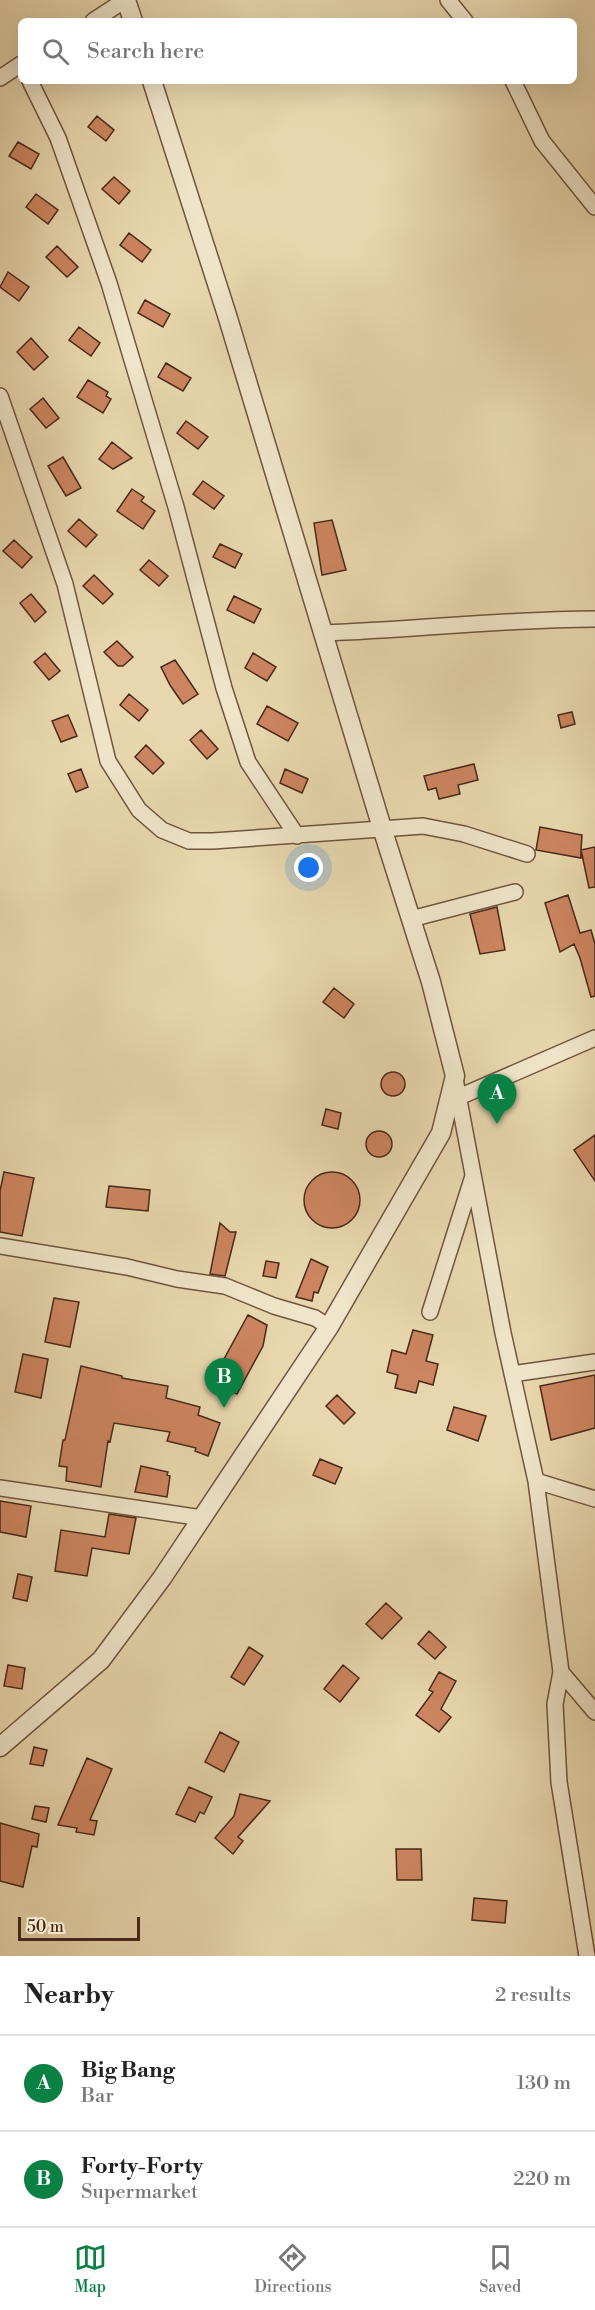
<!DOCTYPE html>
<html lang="en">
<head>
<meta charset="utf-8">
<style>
	:root { --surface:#fff; --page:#f6f6f6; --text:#222; --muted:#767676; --line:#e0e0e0; --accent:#0b8043 }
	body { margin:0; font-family:"Libre Bodoni",serif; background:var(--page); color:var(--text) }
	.scale { position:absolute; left:18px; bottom:15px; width:122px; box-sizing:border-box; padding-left:6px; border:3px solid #48291a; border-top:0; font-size:16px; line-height:21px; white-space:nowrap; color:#48291a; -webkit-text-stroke:4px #f0e5ca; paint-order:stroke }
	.you { position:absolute; left:309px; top:868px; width:21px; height:21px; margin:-15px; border:4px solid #fff; border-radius:50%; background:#1a73e8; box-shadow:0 0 0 9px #1a73e833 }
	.badge { display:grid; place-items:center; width:39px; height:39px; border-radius:50%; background:var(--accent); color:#fff; font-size:20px; font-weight:700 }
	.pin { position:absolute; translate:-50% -50px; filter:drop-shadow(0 2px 3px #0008) }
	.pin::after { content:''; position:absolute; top:32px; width:21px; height:18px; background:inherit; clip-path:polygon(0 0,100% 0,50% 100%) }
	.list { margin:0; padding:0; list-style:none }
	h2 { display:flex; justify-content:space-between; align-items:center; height:78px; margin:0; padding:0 24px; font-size:26px }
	h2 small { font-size:20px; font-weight:400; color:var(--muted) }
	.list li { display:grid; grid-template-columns:39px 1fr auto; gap:18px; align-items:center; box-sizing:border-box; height:96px; padding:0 24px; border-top:2px solid var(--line) }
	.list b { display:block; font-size:22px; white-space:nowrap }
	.list p { margin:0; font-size:20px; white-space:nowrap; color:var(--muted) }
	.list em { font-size:20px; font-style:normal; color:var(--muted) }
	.icon { flex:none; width:33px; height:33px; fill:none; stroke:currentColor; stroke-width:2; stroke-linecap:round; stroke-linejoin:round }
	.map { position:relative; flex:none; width:595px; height:1956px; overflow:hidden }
	.search { position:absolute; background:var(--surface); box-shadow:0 6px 24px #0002; left:18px; right:18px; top:18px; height:66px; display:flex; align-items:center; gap:15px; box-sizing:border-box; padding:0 21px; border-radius:9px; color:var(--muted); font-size:22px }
	.sheet { height:270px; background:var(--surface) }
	nav { display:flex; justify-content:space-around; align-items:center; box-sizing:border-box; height:84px; border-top:2px solid var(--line); background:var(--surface); font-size:16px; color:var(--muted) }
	nav a { display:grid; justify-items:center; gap:3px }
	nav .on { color:var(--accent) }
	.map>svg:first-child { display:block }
	.building { fill:#cc8560; stroke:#48291a; stroke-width:1.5 }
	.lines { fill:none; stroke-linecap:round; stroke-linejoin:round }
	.minor-casing { stroke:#70543f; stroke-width:18 }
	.tertiary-casing { stroke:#70543f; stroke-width:21 }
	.minor { stroke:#f0e5ca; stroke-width:15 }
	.tertiary { stroke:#f0e5ca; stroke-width:18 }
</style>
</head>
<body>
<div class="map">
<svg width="595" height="1956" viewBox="0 0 595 1956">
	<rect width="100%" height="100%" fill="#e8d7ae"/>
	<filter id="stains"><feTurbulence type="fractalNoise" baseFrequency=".00333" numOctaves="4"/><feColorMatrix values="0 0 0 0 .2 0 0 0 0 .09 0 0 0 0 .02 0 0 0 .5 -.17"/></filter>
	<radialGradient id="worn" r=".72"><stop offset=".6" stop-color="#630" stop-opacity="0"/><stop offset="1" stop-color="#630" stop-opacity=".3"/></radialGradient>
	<!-- building -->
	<path class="building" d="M97,116L114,130L106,141L88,127Z
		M18,142L39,154L31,169L9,156Z
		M114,177L130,191L119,204L102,189Z
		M36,194L58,210L48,224L26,207Z
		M129,233L151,250L142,262L120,245Z
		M57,246L78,267L67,277L46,257Z
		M8,272L29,287L19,301L0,287Z
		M145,300L170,314L163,327L138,313Z
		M79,327L100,343L91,356L69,340Z
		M31,338L48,357L34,370L17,352Z
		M166,363L191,378L183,391L158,377Z
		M88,380L108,392L106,396L111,399L103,413L77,397Z
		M43,398L59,418L46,428L30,409Z
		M186,421L208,437L198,449L177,433Z
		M112,442L132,458L113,469L99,459Z
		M63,457L81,488L66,496L48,466Z
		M203,481L224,496L214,509L193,494Z
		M132,489L144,497L141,501L155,511L143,529L117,511Z
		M79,519L97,535L86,547L68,531Z
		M332,520L346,570L322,575L314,523Z
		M14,540L32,557L22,568L3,551Z
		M220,544L242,554L235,568L213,557Z
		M149,560L168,576L159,586L140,570Z
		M94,575L113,594L103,604L83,586Z
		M31,594L46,612L35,622L20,603Z
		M234,596L261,609L254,623L227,610Z
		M117,641L133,657L123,666H118L104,652Z
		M45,653L60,671L49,680L34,662Z
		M253,653L276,667L267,681L245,668Z
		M175,660L198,694L183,704L170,685L161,667Z
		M129,694L148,710L139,721L120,705Z
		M267,706L298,723L288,741L257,724Z
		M572,712L575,724L561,728L558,715Z
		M68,715L77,736L61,742L52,721Z
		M201,730L218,749L207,759L190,740Z
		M146,745L164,763L153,774L135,757Z
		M474,764L478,780L458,785L460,794L439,799L436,788L428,790L424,776Z
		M81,769L88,787L76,792L68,774Z
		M285,769L308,779L302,793L280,783Z
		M540,827L582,835L581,850L595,847V887L589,888L581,850V858L536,850Z
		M568,895L580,933L591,930L595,944V996L591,997L580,958L574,944L560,952L545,903Z
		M497,907L505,950L480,954L470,914Z
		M334,988L354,1004L344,1018L323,1002Z
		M381 1084a12 12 0 1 1 24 0a12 12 0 1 1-24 0Z
		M326,1109L341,1113L338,1129L322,1125Z
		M366 1144a13 13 0 1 1 26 0a13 13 0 1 1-26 0Z
		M595,1135V1181L574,1150Z
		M4,1172L34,1178L22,1236L0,1232V1191Z
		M304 1200a28 28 0 1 1 56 0a28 28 0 1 1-56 0Z
		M109,1186L150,1190L148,1211L106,1207Z
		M220,1223L230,1232H236L225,1276L210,1274Z
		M311,1259L328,1267L318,1293L314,1292L312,1301L296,1297Z
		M266,1261L279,1263L276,1278L263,1276Z
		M54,1298L79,1302L70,1347L45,1342Z
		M248,1315L267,1325L263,1346L237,1394L212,1381Z
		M413,1330L433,1335L426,1361L438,1364L433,1385L419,1381L416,1393L395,1388L398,1375L387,1372L392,1350L406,1354Z
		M23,1354L48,1359L41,1398L15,1392Z
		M81,1366L122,1376V1378L168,1386L166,1398L200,1407L198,1415L220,1423L208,1456L195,1451L196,1448L167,1441L170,1432L114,1423L110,1442L108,1441L101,1487L66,1481L67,1467L59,1466L63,1440H65Z
		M595,1375V1428L551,1440L540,1386Z
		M337,1395L355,1413L344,1424L326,1406Z
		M454,1407L486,1416L478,1441L447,1430Z
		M320,1459L342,1468L335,1484L313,1475Z
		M141,1466L168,1472L167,1475L170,1476L167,1497L135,1492Z
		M0,1501L31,1506L26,1537L0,1532Z
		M109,1514L136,1518L129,1554L92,1548L87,1576L55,1571L61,1530L105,1537Z
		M18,1574L32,1577L27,1601L13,1598Z
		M386,1603L402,1618L382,1639L366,1624Z
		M429,1631L446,1647L435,1659L418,1644Z
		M249,1647L263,1656L244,1685L231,1677Z
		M8,1665L25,1668L22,1689L4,1686Z
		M343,1665L359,1678L340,1702L324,1689Z
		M439,1672L456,1681L441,1709L451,1717L439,1732L416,1715L433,1692L429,1690Z
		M220,1732L239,1742L224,1772L205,1762Z
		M34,1747L47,1750L43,1766L30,1764Z
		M87,1758L112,1769L90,1820L97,1821L94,1835L76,1832L77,1828L58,1825Z
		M189,1787L212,1797L204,1814L200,1812L195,1822L176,1814Z
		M240,1794L270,1801L238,1837L243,1841L233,1854L215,1838L234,1816Z
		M35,1806L49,1808L46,1822L32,1819Z
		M0,1823L39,1834L37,1847L32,1846L23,1887L0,1881Z
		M396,1849H421L422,1880H397Z
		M474,1898L507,1901L505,1923L472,1920Z"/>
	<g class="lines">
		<!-- minor casing -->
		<g class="minor-casing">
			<path id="minor" d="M448,0L465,21
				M93,21L125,0
				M0,78L21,64
				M30,81L58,138L109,283L176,507L224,688L248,762L297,836
				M513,81L542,141L595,207
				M0,396L65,584L108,761L139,810L162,830L189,841H213L423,826L464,834L527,854
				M324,633C415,630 504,619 595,619
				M411,919L515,892
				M455,1079L503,1333L536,1481L561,1672L555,1704L559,1782L587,1956
				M459,1097L595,1038
				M0,1246L127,1267L177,1279L225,1286L274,1306L315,1318L329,1327
				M430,1312L473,1176
				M512,1374L595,1362
				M536,1481L595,1499
				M0,1488L202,1518
				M561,1672L595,1712"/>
		</g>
		<!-- tertiary casing -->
		<g class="tertiary-casing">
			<path id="tertiary" d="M126,0L133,21
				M0,1747L101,1660L162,1578L329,1327L441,1133L455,1076L431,982L382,828L227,315L152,81"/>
		</g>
		<!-- minor -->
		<use href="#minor" class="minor"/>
		<!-- tertiary -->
		<use href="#tertiary" class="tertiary"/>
	</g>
	<rect width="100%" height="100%" filter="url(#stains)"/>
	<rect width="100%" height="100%" fill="url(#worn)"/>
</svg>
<div class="scale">50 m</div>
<div class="you"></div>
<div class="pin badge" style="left:497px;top:1124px">A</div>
<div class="pin badge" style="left:224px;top:1408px">B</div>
<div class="search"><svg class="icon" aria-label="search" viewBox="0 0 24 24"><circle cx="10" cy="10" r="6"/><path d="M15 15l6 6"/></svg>Search here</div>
</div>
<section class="sheet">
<h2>Nearby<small>2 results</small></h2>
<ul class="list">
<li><span class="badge">A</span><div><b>Big Bang</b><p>Bar</p></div><em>130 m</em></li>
<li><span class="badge">B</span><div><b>Forty-Forty</b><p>Supermarket</p></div><em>220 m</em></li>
</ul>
</section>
<nav>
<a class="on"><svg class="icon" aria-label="map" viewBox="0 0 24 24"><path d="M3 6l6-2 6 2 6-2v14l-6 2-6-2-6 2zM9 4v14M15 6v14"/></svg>Map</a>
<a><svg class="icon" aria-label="directions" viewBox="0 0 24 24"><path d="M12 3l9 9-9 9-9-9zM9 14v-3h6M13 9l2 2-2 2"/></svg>Directions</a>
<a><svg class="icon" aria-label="saved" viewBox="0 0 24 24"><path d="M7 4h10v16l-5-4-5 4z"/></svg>Saved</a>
</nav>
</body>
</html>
